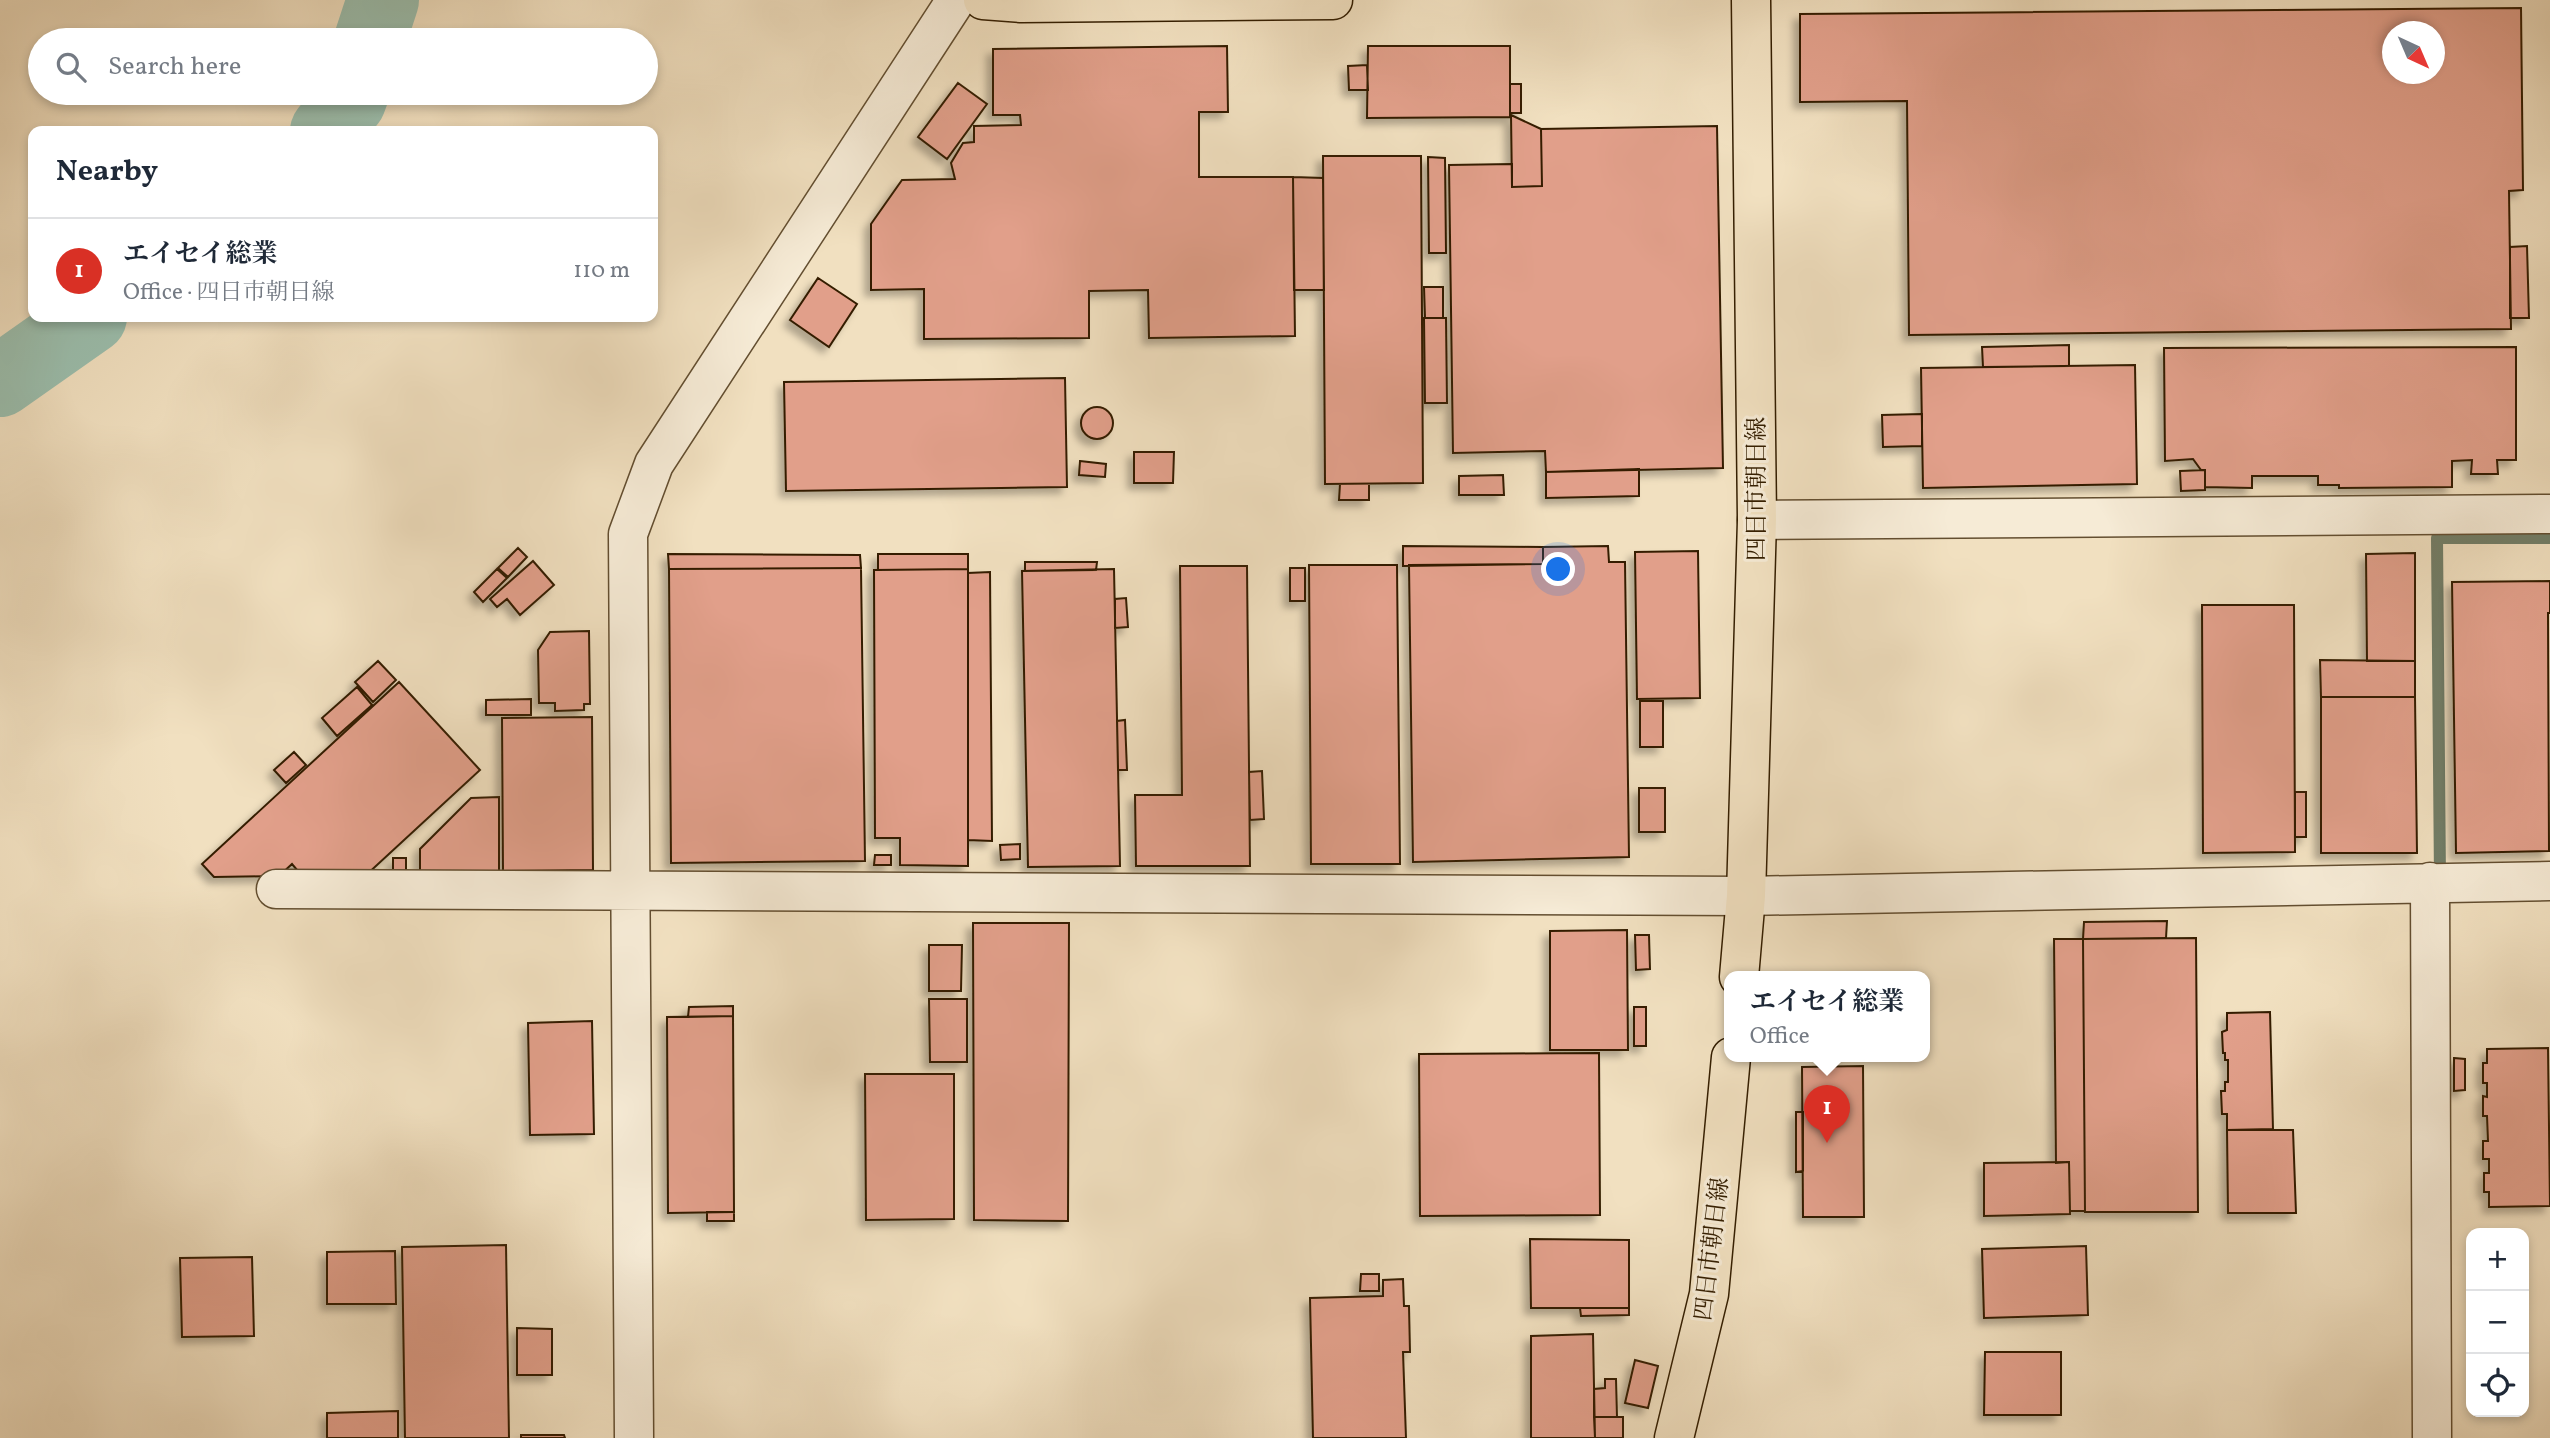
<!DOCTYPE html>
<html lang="en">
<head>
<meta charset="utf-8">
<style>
	:root { --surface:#fff; --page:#f6f6f7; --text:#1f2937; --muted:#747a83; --line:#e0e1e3; --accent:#d93025 }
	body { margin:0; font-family:Vollkorn,"Noto Serif JP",serif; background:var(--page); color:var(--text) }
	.controls { position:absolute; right:21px; bottom:21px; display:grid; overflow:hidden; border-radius:14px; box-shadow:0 4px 10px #0003 }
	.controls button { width:63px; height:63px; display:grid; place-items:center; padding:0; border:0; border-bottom:2px solid var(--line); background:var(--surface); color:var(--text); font:35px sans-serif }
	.compass { position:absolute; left:2382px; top:21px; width:63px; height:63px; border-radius:50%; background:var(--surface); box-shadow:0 4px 10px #0003; rotate:136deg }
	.you { position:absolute; left:1559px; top:570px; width:24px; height:24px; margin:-18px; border:5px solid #fff; border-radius:50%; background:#1a73e8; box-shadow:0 0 0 10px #1a73e833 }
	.badge { display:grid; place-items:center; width:46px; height:46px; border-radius:50%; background:var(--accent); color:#fff; font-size:23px; font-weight:700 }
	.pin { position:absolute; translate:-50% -58px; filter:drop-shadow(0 2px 4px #0008) }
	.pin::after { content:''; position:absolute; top:37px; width:24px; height:21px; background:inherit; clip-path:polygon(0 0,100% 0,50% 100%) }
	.popup { position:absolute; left:1724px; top:971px; width:206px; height:91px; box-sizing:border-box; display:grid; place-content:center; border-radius:14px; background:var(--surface); filter:drop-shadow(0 2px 5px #0005); font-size:23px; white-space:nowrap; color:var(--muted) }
	.popup b { font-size:26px; color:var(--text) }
	.popup::after { content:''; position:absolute; left:50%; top:100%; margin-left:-14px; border:14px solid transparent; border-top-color:var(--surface) }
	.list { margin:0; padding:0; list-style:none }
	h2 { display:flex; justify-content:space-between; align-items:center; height:91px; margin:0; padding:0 28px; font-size:30px }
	h2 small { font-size:23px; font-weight:400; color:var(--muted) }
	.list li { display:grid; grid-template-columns:46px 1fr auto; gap:21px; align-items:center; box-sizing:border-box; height:105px; padding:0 28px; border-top:2px solid var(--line) }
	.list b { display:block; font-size:26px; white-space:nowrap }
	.list p { margin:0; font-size:23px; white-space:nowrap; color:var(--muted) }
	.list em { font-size:23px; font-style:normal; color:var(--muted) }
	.icon { flex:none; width:38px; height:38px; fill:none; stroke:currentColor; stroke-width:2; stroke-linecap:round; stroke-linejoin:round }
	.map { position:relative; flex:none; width:2550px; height:1438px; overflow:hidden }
	.search { position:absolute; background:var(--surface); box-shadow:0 4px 10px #0003; left:28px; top:28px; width:630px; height:77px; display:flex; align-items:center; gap:18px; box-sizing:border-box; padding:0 24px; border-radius:38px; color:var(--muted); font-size:26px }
	.panel { position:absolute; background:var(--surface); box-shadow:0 4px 10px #0003; left:28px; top:126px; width:630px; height:196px; border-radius:14px }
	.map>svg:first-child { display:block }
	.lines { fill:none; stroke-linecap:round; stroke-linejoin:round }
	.stream { stroke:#727e68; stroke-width:12 }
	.river { stroke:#9bbead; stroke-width:72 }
	.building { fill:#e19f8a; stroke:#341e00; stroke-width:2; fill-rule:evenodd; filter:url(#shadow) }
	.minor-casing { stroke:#634e30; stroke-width:41 }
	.major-casing { stroke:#341e00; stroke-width:41 }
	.minor { stroke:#f6ebd6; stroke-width:38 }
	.major { stroke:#f1e0c0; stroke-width:38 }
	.labels { text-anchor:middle; stroke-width:6; stroke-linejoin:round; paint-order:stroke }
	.street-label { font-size:24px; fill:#341e00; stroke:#f6ebd6 }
</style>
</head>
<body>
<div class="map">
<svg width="2550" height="1438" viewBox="0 0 2550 1438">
	<defs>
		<filter id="shadow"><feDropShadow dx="-6" dy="6" stdDeviation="3.5" flood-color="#0004"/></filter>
	</defs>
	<rect width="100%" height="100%" fill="#f1e0c0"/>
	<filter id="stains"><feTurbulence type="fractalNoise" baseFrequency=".00286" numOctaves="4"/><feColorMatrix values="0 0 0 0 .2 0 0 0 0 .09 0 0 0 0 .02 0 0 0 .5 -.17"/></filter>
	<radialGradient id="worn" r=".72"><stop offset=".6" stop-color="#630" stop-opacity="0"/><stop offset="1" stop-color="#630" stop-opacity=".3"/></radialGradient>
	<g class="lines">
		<!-- stream -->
		<path class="stream" d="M2440,880L2437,538H2550"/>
		<!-- river -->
		<path class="river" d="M370,40L383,0
			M326,131L350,101L353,93
			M0,381L91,317"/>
	</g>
	<!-- building -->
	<path class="building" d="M2521,8L2523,190L2509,191L2511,329L1909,335L1907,101L1800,102V14ZM2392,32H2434V74H2392Z
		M1227,46L1228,112H1199V177H1293L1295,336L1149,338L1148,290L1089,291V338L924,339V289L871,290V224L902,180L955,179L951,163L963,143L974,142V126L1021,125L1020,115H993V49Z
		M1368,46H1510V117L1367,118Z
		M1367,65L1368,90H1349L1348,66Z
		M958,83L987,104L947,159L918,137Z
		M1510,84H1521V113H1510Z
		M1511,115L1541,129L1542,186L1512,187Z
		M1717,126L1723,468L1546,472L1545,451L1453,453L1449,165L1512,164V187L1542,186L1541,129Z
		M1323,156H1421L1423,483L1325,484Z
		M1428,157L1445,158L1446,253H1429Z
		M1293,177L1323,178L1324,290H1294Z
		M2527,246L2529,318H2510V247Z
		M818,278L857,304L829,347L790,320Z
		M1424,287H1443V318H1425Z
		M1424,318H1446L1447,403H1425Z
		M2069,345V366L1983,367L1982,347Z
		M2516,347V460H2497L2498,474H2471L2472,460L2452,461V487L2339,488V485H2318V476H2252V488L2205,487V470H2201L2193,459L2165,461L2164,348Z
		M2135,365L2137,484L1923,488L1921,368Z
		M1065,378L1067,487L786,491L784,382Z
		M1081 423a16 16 0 1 1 32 0a16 16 0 1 1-32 0Z
		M1922,414V446L1883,447L1882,415Z
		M1134,452H1174L1173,483H1134Z
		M1080,461L1106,464L1105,477L1079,475Z
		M1639,469V496L1546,498V472Z
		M2205,470V490L2181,491L2180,471Z
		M1503,475L1504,495H1459V476Z
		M1340,484H1369V500H1339Z
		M1403,546L1543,547V564L1403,566Z
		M1608,546L1609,562H1625L1629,857L1413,862L1409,565L1543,564V547Z
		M518,548L527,557L508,577L498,568Z
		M1698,551L1700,698L1637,699L1635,552Z
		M2415,553V661H2367L2366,554Z
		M668,554L860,555L861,568L669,569Z
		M878,554H968V569L878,570Z
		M533,561L554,585L520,615L507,599L497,607L490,599Z
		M1025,562H1097L1096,570L1025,571Z
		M1309,565H1397L1400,864H1311Z
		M1180,566H1247L1250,866H1136L1135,795H1182Z
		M861,568L865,861L671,863L669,569Z
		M1290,568H1305V601H1290Z
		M497,569L507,578L483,602L474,592Z
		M968,569V866L900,865V838H875L874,570Z
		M1114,569L1120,866L1028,867L1022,571Z
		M990,572L992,841L968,840V573Z
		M2550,581V613H2548L2549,851L2456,853L2452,582Z
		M1126,598L1128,627L1115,628V599Z
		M2202,605H2294L2295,852L2203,853Z
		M589,631L590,704H584V710L555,711V703H539L538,650L550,632Z
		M2320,660L2415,661V697H2321Z
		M378,661L396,680L373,702L355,682Z
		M399,682L480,770L364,877H303L292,864L279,876L214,877L202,864Z
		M357,687L372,705L337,736L322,718Z
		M2321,697H2415L2417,853H2321Z
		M531,699V715H486V700Z
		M1640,701H1663V747H1640Z
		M592,717L593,870L503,871L502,718Z
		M1125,720L1127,770H1118L1117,721Z
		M294,752L306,765L286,783L274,770Z
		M1262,771L1264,819L1250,820L1249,772Z
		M1639,788H1665V832H1639Z
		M2295,792H2306V837H2295Z
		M499,797V872H420V849L471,798Z
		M1020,844V859L1001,860L1000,845Z
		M875,855H891V865H874Z
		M393,858H406V875L393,874Z
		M2167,921L2166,938L2083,939L2084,922Z
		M973,923H1069L1068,1221L974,1220Z
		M1627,930L1628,1050H1550V931Z
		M1635,935H1649L1650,969L1636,970Z
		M2196,938L2198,1212H2085L2083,939Z
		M2054,939H2083L2085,1211H2070L2069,1162L2056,1163Z
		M929,945H962L961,991H929Z
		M929,999H967V1062H930Z
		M733,1006V1016L688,1017L689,1007Z
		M1634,1007H1646V1046H1634Z
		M2270,1012L2273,1129L2227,1130V1114H2222L2221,1091H2225V1082H2228V1060H2225V1053H2223L2222,1032L2227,1030V1013Z
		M733,1016L734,1212L668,1213L667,1017Z
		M592,1021L594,1134L530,1135L528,1023Z
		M2548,1048L2550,1206L2489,1207V1192H2484V1173H2489V1159H2483V1141H2488L2487,1116H2483V1096L2487,1097V1083H2483V1063H2487V1049Z
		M1599,1053L1600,1215L1420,1216L1419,1054Z
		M2454,1058L2465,1059V1090L2454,1091Z
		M1863,1066L1864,1217H1803L1802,1067Z
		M865,1074H954V1219L866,1220Z
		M1796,1112H1803V1171L1796,1172Z
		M2227,1130H2293L2296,1213H2228Z
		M2069,1162L2070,1214L1984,1216V1163Z
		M707,1212H734V1221H707Z
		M1530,1239L1629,1240V1308H1531Z
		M506,1245L509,1438H405L402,1247Z
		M2086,1246L2088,1315L1984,1318L1982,1249Z
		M395,1251L396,1304H327V1252Z
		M252,1257L254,1336L182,1337L180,1258Z
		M1361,1274H1379V1291H1360Z
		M1403,1279L1404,1306H1409L1410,1352H1403L1406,1438H1313L1310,1298L1383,1296V1280Z
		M1580,1308H1629V1315L1581,1316Z
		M517,1328L552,1329V1375H517Z
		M1593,1334L1595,1438H1531V1336Z
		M1985,1352H2061V1415H1984Z
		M1635,1360L1658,1366L1648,1408L1625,1403Z
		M1605,1379H1616L1617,1417H1594V1389L1605,1388Z
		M398,1411V1438H327V1413Z
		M1594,1417H1623V1438H1595Z
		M521,1435H564L565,1438H521Z"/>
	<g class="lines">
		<!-- minor casing -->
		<g class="minor-casing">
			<path id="minor" d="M1757,520L2550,514
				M2430,882L2432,1438
				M276,889L1746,896L2550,881
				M634,1438L628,534L654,464L956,0"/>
		</g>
		<!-- major casing -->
		<g class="major-casing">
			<path id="major" d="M983,0L1021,3L1333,0
				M1739,977L1746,896L1757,520L1751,0
				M1674,1438L1709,1294L1731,1057"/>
		</g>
		<!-- minor -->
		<use href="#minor" class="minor"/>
		<!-- major -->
		<use href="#major" class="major"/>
	</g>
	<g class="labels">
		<!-- street labels -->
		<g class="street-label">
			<text transform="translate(1756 489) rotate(-90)" y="8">四日市朝日線</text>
			<text transform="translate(1711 1249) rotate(-83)" y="8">四日市朝日線</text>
		</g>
	</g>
	<rect width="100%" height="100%" filter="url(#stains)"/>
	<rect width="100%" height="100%" fill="url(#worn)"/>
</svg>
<div class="controls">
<button>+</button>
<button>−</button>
<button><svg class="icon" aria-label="locate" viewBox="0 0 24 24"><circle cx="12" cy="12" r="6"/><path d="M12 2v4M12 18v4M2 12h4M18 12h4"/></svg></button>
</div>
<svg class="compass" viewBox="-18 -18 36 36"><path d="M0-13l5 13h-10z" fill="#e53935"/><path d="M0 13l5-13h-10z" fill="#747a83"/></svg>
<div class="you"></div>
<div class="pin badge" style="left:1827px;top:1143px">1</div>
<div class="popup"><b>エイセイ総業</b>Office</div>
<div class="search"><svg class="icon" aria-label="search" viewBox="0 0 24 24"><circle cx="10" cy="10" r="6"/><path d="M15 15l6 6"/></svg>Search here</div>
<section class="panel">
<h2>Nearby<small></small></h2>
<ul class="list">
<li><span class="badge">1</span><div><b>エイセイ総業</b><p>Office · 四日市朝日線</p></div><em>110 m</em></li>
</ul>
</section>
</div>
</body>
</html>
